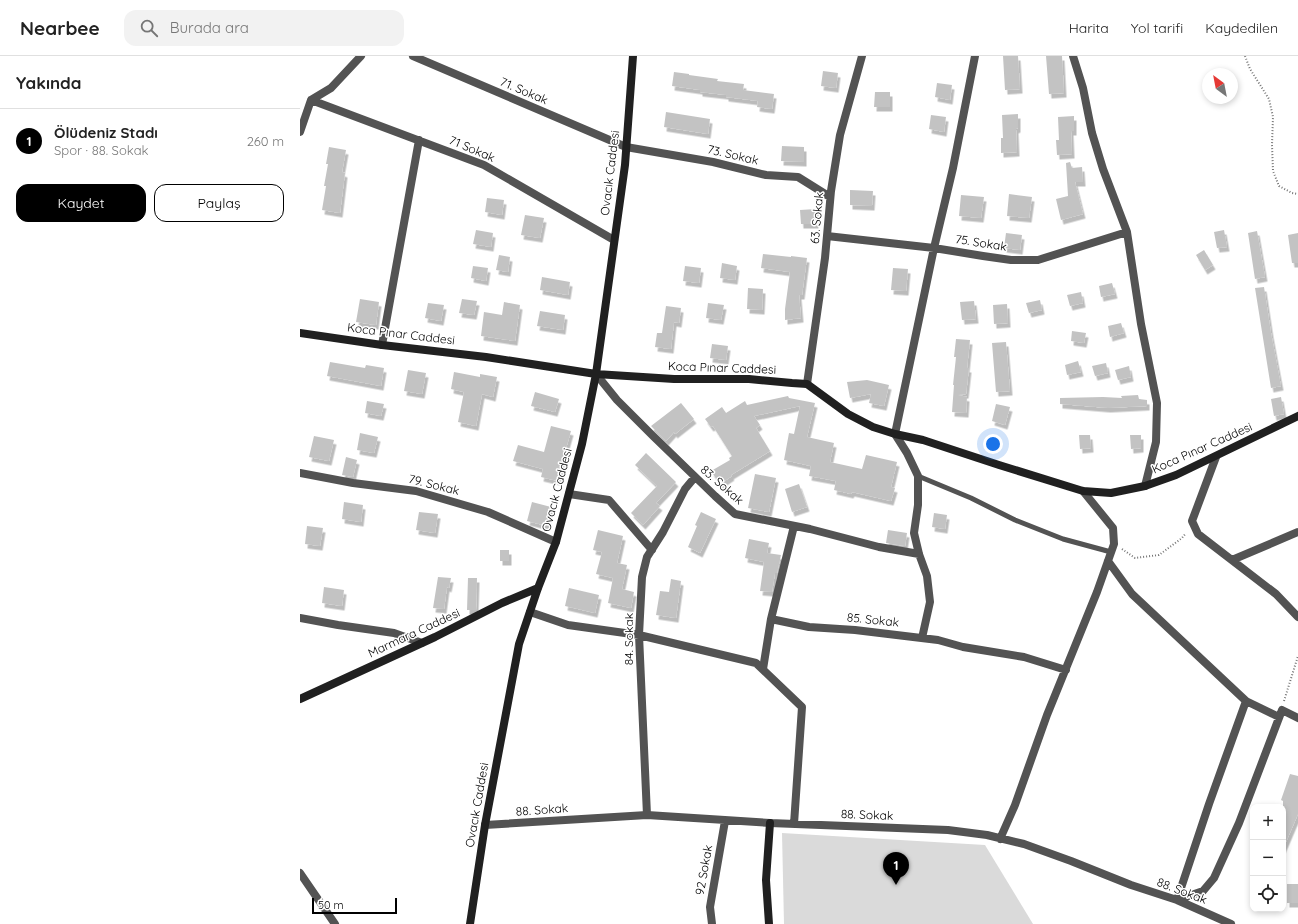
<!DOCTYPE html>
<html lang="tr">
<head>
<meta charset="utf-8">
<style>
	:root { --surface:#fff; --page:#f2f2f2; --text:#222; --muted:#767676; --line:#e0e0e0; --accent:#000 }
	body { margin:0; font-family:Quicksand,sans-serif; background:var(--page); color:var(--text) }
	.controls { position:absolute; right:12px; bottom:12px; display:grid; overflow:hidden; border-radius:8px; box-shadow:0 2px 6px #0003 }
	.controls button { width:36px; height:36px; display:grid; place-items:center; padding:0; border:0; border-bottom:1px solid var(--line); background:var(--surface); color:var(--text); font:20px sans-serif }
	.compass { position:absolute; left:902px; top:12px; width:36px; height:36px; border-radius:50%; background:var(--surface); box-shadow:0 2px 6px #0003; rotate:328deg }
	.scale { position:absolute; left:12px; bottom:10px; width:85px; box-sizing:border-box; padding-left:4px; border:2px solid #000; border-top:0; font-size:11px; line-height:14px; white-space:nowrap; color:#000; -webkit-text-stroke:3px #fff; paint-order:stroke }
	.you { position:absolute; left:693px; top:388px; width:14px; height:14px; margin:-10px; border:3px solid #fff; border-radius:50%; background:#1a73e8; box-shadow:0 0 0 6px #1a73e833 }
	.badge { display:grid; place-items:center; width:26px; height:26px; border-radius:50%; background:var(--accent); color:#fff; font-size:13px; font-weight:700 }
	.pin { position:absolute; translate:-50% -33px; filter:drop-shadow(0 1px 2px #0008) }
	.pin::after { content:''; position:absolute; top:21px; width:14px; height:12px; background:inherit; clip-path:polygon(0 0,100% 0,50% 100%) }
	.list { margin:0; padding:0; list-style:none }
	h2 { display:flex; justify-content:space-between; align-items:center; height:52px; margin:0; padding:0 16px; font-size:17px }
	h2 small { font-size:13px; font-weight:400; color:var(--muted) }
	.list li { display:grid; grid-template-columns:26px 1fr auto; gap:12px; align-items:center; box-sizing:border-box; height:64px; padding:0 16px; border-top:1px solid var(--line) }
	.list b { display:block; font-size:15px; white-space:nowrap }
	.list p { margin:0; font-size:13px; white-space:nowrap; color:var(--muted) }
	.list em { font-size:13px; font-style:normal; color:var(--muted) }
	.actions { display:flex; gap:8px; padding:12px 16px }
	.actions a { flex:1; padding:9px 0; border:1px solid var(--accent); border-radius:12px; text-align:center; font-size:14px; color:var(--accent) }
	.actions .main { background:var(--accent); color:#fff }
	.icon { flex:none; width:22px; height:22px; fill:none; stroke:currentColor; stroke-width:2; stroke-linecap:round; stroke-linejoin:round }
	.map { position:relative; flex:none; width:998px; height:868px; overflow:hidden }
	header { display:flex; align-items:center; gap:24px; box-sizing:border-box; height:56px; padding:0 20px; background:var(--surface); border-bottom:1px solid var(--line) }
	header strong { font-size:19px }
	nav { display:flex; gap:22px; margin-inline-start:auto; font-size:14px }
	.search { width:280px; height:36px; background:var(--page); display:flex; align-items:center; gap:10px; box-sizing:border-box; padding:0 14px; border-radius:12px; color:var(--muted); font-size:15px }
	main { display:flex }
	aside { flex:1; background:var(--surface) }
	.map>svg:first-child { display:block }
	.green { fill:#dadada }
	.building { fill:#c3c3c3; filter:url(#shadow) }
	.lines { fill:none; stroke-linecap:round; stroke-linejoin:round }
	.path { stroke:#757575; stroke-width:2; stroke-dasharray:1 2; stroke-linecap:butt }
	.lane { stroke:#535353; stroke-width:5 }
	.street { stroke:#535353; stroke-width:8 }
	.secondary { stroke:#202020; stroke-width:8 }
	.labels { text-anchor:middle; stroke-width:3; stroke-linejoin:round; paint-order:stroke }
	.street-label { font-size:12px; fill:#000; stroke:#fff }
</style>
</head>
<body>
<header>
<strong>Nearbee</strong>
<div class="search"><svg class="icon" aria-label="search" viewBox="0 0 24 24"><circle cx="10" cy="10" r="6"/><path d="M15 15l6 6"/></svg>Burada ara</div>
<nav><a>Harita</a><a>Yol tarifi</a><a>Kaydedilen</a></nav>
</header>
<main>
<aside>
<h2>Yakında<small></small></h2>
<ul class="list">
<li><span class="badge">1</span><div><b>Ölüdeniz Stadı</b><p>Spor · 88. Sokak</p></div><em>260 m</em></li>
</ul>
<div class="actions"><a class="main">Kaydet</a><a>Paylaş</a></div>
</aside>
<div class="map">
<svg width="998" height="868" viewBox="0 0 998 868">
	<defs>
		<filter id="shadow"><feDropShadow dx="2.5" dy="4.5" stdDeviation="0" flood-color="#0004"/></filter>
	</defs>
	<rect width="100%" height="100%" fill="#fff"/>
	<!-- green -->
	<path class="green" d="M482,777L685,789L733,868H484Z"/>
	<!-- building -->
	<path class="building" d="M703,0H718L720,33L705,34Z
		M746,0H762L764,37L749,38Z
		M523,15L538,17L536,32L521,30Z
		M374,16L389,18V19L418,23L417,25L444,28L443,34L474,38L472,53L457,51L458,45L426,41V39L400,36V34L372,30Z
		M637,27L652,29L650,44L635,41Z
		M575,36H590V51H574Z
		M366,56L410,63L408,78L364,71Z
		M718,58V72L716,73L717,96L701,97V82H703L702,59Z
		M631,59L646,61L644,76L629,73Z
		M774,60V75H771L772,98L757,99L756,84H759L758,61Z
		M482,90L504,91V106L481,105Z
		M29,91L46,94L42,116L45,117L40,157L22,154L26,130H24L28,108H26Z
		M770,106L772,112L782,111L783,126H775L783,158L761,164L756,143L768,140L766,107Z
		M550,134L573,135L572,150L550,149Z
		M709,138L732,141L729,162L707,160Z
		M661,139L684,141L681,162L659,160Z
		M187,142L204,144L202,159L185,156Z
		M516,153V168H501L500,154Z
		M225,159L244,162L240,182L221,179Z
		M176,174L193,177L191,191L173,188Z
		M924,174L927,191L917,192L914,176Z
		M957,175L965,221L955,223L948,177Z
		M706,177L722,179L720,194L704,192Z
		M998,177V207H992L988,179Z
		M904,194L913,209L905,214L896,199Z
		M463,198L491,201V200L507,202L502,239H499L501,262L485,264V253L490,216L461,212Z
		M199,199L210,201L208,216L196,214Z
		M422,207L437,210L435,224L420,222Z
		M173,210L188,212L186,225L171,222Z
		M385,210L401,212L399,227L383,225Z
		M593,212L608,213L606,235L591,234Z
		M242,221L270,226L268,239L240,234Z
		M812,227L815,238L801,241L799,230Z
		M964,231L971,277L981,330L971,332L955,232Z
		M448,232L463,233L462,254L447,253Z
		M781,236L783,247L770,250L767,239Z
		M60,243L79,246L76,269L56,266Z
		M162,243L177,245L174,259L159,257Z
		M740,244L742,254L729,257L726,247Z
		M674,245L676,263L662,264L660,246Z
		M204,246L220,249L215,285L181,280L184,256L202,259Z
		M128,247L144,249L141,265L125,262Z
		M408,247L424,249L421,264L406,262Z
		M707,248L708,267L694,268L693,249Z
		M366,250L381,252L379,267L374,266L371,293L355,291L357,277H362Z
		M240,255L265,259L263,274L237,270Z
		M821,267L824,277L810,281L808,270Z
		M772,275L786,277L784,287L771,285Z
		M656,283L670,284L667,312H669L666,338L658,339L667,341L666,357L652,356L654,329H653L656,301H654Z
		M706,286L710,335L696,336L692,287Z
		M412,288L428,290L426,304L410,302Z
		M778,305L781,316L767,319L765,309Z
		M30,306L65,312L66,309L84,312L81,330L27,320Z
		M806,307L808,317L795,320L792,310Z
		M829,310L831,321L818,324L815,314Z
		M108,314L126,317L122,338L104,335Z
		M154,316L180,321V318L197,321L193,341L182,338L176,370L158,366L164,336L151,333Z
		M567,324L589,329L584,350L569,347L571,338L550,342L547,326Z
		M235,336L259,343L255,356L231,350Z
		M838,339L839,343L847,344V350L808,352L760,348V342L803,341L822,342L821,340Z
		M488,340L489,342L515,347L507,381L534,387L530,406L562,413L566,399L597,406L591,431L595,432L591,445L552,436L551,438L534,434L536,425L509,420L511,410L484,404L489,377L494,378L500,350L454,360L460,369L456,372L470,395L431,419L432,420L420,428L411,415L430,404L429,402L432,400L413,370L411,371L405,363L422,351L426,357L445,345L447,349Z
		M981,341L984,358L974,360L971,343Z
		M67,345L84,348L81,360L65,357Z
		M381,347L394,363L375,378L374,376L366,385L351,370Z
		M696,348L710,351L705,369L692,365Z
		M251,370L271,375L261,410H263L258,425L241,421L243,413L213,405L218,389L244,396Z
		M60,377L78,381L74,397L57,394Z
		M779,379H790L791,392L780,393Z
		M830,379H841V392L831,393Z
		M14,380L34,384L29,405L9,401Z
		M346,397L376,426L356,447L360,450L343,469L331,457L357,430L335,409Z
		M46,401L57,404L53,421L42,419Z
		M455,418L476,422L469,456L448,452Z
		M499,428L507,451L492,456L485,433Z
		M44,446L63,449L61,466L42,463Z
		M232,446L251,451L247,470L227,465Z
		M119,456L138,458L135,477L116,474Z
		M401,456L416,463L400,497L388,491L397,470L395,469Z
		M634,457L647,459L645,473L632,471Z
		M7,470L23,472L20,490L5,488Z
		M298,474L323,480L317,507L327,509L322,533L334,536L331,552L308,547L313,522L296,518L302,496L293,494Z
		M588,474L607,477L605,490L586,487Z
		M449,483L469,487L467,497L481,499L477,517H475L472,536L460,535L464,506L445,502Z
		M200,494H209V505H200Z
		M138,521L151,522L149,532L147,531L144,553L133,552Z
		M168,522H177L176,554H167Z
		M371,523L381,525L376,562L356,559L360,535L369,536Z
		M24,531L44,534L42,550L22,547Z
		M269,532L299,539L295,557L265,550Z
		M990,718L998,720V758L983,793V745L981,744Z
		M987,828H998V847H987Z"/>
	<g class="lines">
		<!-- path -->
		<path class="path" d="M945,0L950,13L969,43L973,61L972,89L973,115L979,130L992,137L998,138
			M822,493L835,502L859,499L882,482L886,477
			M984,645L998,600"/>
		<!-- lane -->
		<path class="lane" d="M618,420L671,442L715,464L763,483L811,496"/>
		<!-- street -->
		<path class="street" d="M113,0L326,91L413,106L466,119L498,121L530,141
			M773,0L783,32L792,77L803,113L827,176L841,268L857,347L856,386L845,430
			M11,44L184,109L314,184
			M0,76L11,44L31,32L61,0
			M527,180L634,192L683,200L711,204H738L827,176
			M82,289L119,84
			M296,318L317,344L353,380L415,440L435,458L510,473L579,491L619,498
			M507,328L525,202L531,135L540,79L562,0
			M916,401L892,465L898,478L976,538L998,561
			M0,417L53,427L116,435L188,456L256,486
			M269,438L309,444L352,494
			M494,470L471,563L509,571L555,574L638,584L663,591L724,601L766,614
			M932,504L998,476
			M808,505L832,538L946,645L979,661
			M230,556L268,569L339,579L456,607L502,651L494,768
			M0,562L38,569L94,577L122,587
			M622,582L630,546L627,520L619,498L614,477L618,449V420L607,397L595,378L634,192L653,112L675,0
			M463,613L471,563
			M347,759L339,579L342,521L347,501L363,476L385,433L395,421
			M185,769L347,759L470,767L648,774L687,779L724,788L771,805L831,829L877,844L931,868
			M700,783L715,749L747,659L797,536L814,488L813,472L783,435
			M0,817L35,868
			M877,844L903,835L914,822L939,767L982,654L998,662
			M877,844L909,748L946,645
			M412,868L410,851L425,765"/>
		<!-- secondary -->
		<path class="secondary" d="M0,277L82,289L186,301L296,318L374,323H449L492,327L507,328L548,358L573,371L595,378L623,384L699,409L783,435L811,437L845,430L876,419L998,360
			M0,643L135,581L202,547L238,532
			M170,868L185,769L219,588L238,532L256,486L282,388L296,318L325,109L333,0
			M469,868L466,824L470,767"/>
	</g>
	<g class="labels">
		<!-- street labels -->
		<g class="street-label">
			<text transform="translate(224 35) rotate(23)" y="4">71. Sokak</text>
			<text transform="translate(172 93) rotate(23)" y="4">71 Sokak</text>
			<text transform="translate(433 99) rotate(13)" y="4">73. Sokak</text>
			<text transform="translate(310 117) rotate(-83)" y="4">Ovacık Caddesi</text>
			<text transform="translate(517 162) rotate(-85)" y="4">63. Sokak</text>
			<text transform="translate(681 187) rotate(9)" y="4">75. Sokak</text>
			<text transform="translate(101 278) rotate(7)" y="4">Koca Pınar Caddesi</text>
			<text transform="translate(422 312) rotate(2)" y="4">Koca Pınar Caddesi</text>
			<text transform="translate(902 392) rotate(-24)" y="4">Koca Pınar Caddesi</text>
			<text transform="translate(134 429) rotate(14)" y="4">79. Sokak</text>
			<text transform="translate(422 429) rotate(41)" y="4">83. Sokak</text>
			<text transform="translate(257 434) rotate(-75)" y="4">Ovacık Caddesi</text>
			<text transform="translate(573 564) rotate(6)" y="4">85. Sokak</text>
			<text transform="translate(114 577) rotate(-25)" y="4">Marmara Caddesi</text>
			<text transform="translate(329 583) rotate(-90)" y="4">84. Sokak</text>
			<text transform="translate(177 749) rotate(-80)" y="4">Ovacık Caddesi</text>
			<text transform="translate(242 754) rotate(-4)" y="4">88. Sokak</text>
			<text transform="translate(567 759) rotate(2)" y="4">88. Sokak</text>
			<text transform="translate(404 814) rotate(-80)" y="4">92 Sokak</text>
			<text transform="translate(882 835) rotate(21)" y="4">88. Sokak</text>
		</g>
	</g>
</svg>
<div class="controls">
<button>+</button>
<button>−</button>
<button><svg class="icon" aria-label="locate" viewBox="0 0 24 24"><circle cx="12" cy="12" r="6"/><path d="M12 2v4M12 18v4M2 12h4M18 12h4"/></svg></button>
</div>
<svg class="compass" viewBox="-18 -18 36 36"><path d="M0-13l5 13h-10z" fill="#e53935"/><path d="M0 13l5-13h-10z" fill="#767676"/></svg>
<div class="scale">50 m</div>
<div class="you"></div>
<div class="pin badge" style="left:596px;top:829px">1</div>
</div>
</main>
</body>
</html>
